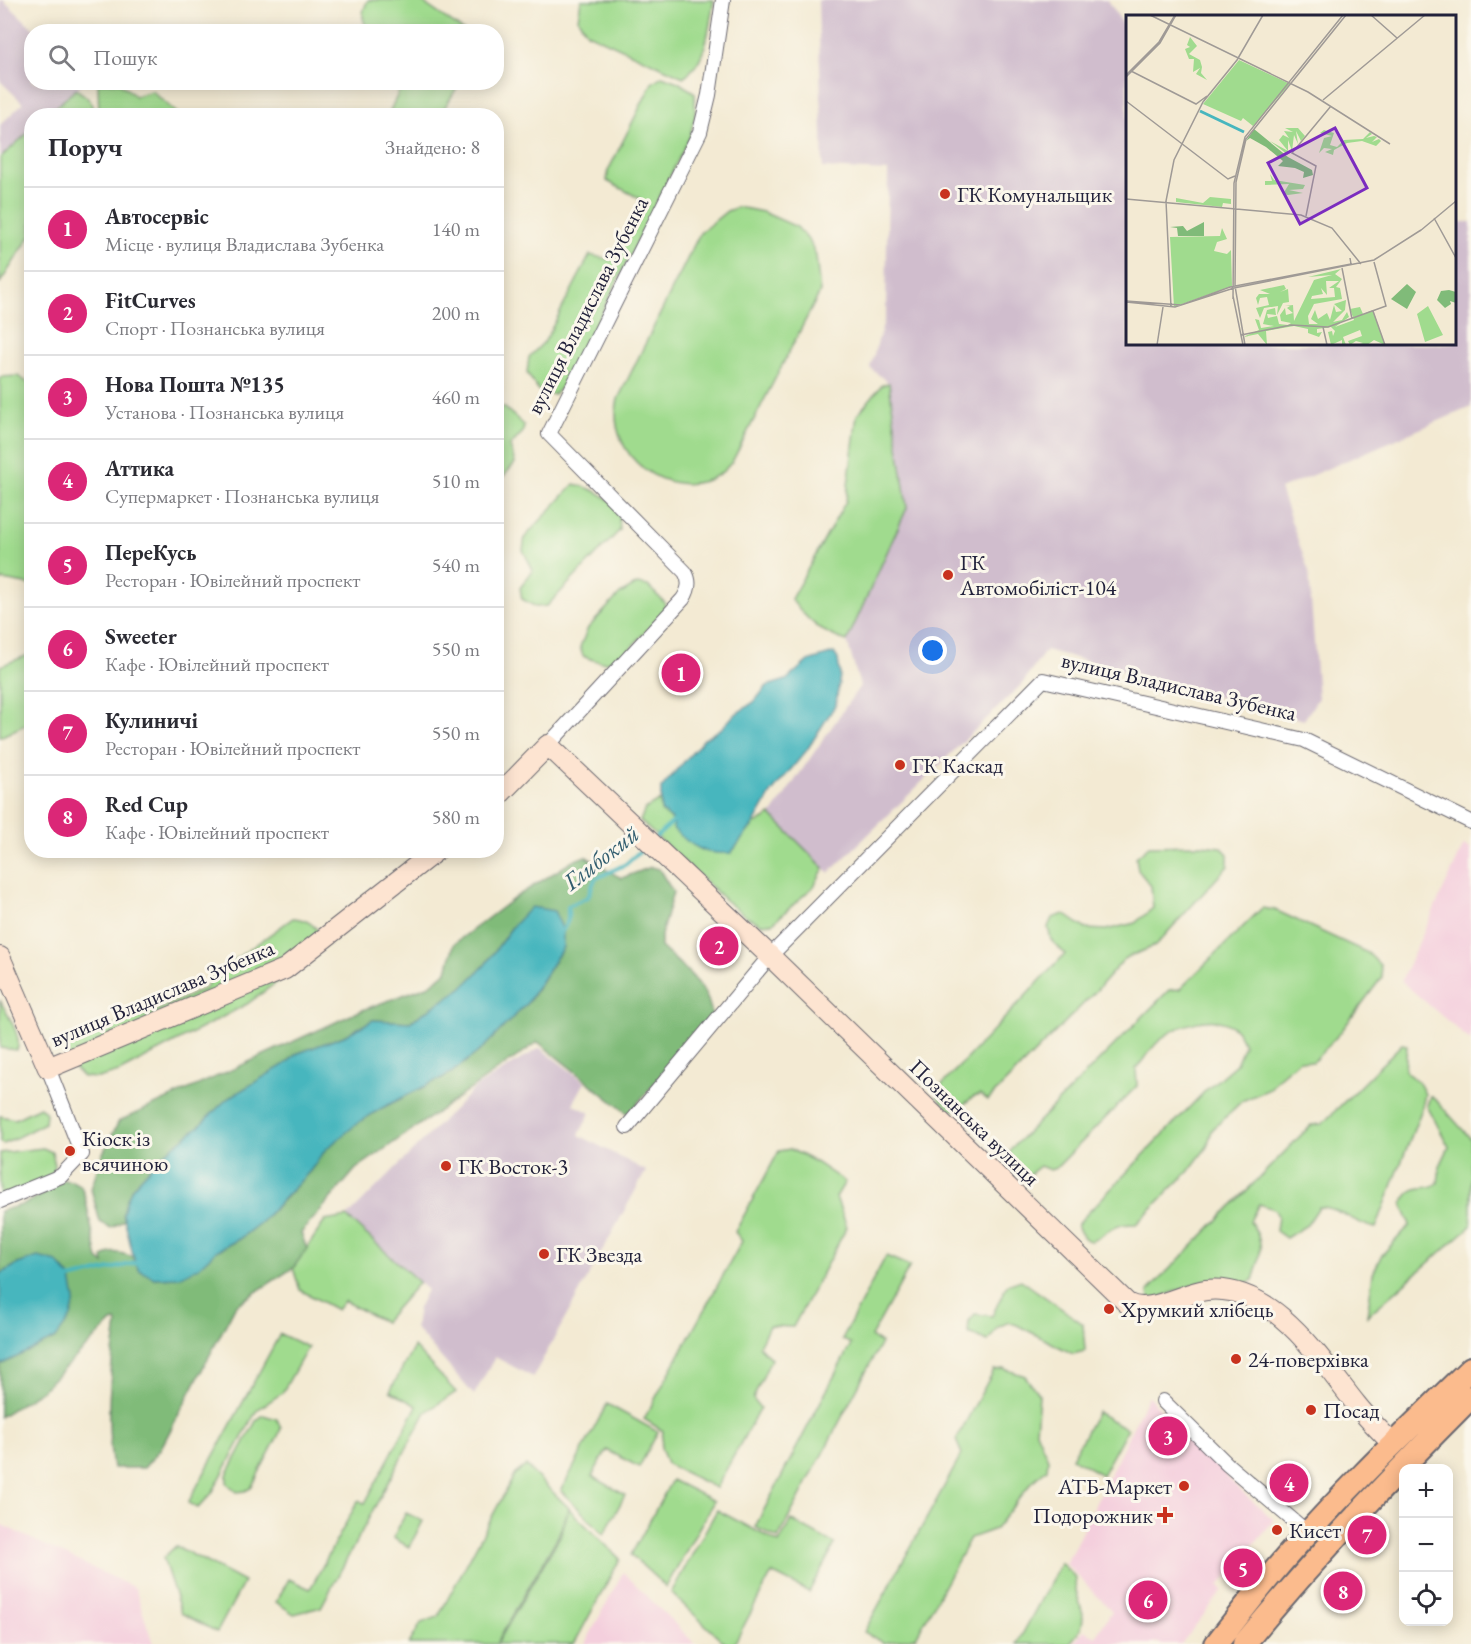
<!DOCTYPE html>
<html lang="uk">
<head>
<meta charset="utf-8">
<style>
	:root { --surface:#fff; --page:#f7f7f7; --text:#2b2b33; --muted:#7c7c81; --line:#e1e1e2; --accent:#db2777 }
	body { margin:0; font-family:"EB Garamond",serif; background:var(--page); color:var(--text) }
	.controls { position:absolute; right:18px; bottom:18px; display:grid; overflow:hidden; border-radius:12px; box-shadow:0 3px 15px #0003 }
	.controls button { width:54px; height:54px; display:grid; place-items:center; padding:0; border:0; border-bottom:2px solid var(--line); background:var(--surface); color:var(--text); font:30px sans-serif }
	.you { position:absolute; left:933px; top:651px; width:21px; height:21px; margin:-15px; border:4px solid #fff; border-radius:50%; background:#1a73e8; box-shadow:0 0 0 9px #1a73e833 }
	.badge { display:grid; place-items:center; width:39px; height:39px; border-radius:50%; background:var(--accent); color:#fff; font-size:20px; font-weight:700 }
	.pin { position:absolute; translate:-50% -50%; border:3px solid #fff; box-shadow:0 2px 6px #0006 }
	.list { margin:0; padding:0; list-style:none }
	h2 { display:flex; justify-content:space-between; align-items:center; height:78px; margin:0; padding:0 24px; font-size:26px }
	h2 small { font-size:20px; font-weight:400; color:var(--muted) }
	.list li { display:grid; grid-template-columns:39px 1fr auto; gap:18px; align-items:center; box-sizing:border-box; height:84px; padding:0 24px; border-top:2px solid var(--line) }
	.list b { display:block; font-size:22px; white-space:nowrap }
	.list p { margin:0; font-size:20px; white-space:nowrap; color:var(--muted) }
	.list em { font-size:20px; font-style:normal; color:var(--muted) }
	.icon { flex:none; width:33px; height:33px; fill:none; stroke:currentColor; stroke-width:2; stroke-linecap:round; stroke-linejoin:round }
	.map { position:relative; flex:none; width:1471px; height:1644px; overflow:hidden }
	.search { position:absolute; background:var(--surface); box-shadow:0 3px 15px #0003; left:24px; top:24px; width:480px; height:66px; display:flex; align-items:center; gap:15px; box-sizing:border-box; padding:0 21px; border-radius:24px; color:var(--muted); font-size:22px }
	.panel { position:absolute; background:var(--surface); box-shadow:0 3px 15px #0003; left:24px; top:108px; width:480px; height:750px; border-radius:24px }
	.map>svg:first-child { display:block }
	.built { fill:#f4cfdd }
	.industrial { fill:#d0bdcd }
	.green { fill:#a0db8e; stroke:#617e64; stroke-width:1.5 }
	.forest { fill:#80bb79; stroke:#516e5a; stroke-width:1.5 }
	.water { fill:#47b6be; stroke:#346c7c; stroke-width:1.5 }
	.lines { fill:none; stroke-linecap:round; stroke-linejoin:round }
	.stream { stroke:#47b6be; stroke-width:4 }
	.street-casing { stroke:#6b6870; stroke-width:16 }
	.secondary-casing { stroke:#6b6870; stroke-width:22 }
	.primary-casing { stroke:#6b6870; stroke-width:26 }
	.street { stroke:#fff; stroke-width:14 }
	.secondary { stroke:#fde4d1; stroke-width:20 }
	.primary { stroke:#fbbb8d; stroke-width:22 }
	.poi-dot { fill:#c8321e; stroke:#fbf7ec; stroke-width:2 }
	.labels { text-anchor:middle; stroke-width:6; stroke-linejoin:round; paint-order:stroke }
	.poi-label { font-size:22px; fill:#22223b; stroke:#fbf7ec; text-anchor:start }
	.street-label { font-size:22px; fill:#22223b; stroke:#fbf7ec }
	.water-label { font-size:24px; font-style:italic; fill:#315d6f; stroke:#fbf7ec }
	.inset-river { fill:none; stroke:#47b6be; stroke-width:3 }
	.inset-road { fill:none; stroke:#9f9a96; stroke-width:1.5 }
	.view { fill:#7b2cbf; fill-opacity:0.15; stroke:#7b2cbf; stroke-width:3 }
	.inset-edge { fill:none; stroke:#22223b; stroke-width:3 }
</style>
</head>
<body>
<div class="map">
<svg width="1471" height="1644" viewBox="0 0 1471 1644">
	<rect width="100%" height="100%" fill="#fbf7ec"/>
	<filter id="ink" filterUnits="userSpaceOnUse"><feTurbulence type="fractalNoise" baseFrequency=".0167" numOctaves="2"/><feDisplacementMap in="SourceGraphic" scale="12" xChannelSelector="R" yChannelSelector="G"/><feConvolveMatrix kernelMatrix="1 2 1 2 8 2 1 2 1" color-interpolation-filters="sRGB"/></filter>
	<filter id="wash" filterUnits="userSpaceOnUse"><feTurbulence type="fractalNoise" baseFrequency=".008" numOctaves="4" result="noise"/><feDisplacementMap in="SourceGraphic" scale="24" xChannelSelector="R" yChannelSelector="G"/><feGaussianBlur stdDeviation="1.35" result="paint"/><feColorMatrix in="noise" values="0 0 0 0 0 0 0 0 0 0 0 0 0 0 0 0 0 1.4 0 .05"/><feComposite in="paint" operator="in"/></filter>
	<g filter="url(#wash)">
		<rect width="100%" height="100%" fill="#f3ead3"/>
		<!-- built -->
		<path class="built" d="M1464,845L1471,849V1041L1401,981Z
			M1148,1396L1243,1493L1274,1520L1219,1586L1223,1590L1181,1644H1161L1155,1642L1152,1644H1073L1084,1630L1096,1636L1112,1611L1066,1564Z
			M0,1524L135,1588L153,1644H0Z
			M623,1572L695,1644H585Z"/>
		<!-- industrial -->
		<path class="industrial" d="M0,0H3L36,31L32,32V82L83,83L47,115L32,116L31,130L0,158V125L23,103L0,81Z
			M818,0H1108L1127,31L1128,344H1454L1455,222H1471V407L1280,489L1309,572L1318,698L1304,720L1046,650L1022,684L829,873L771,815L860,686L847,641L907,508L889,383L870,368L886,314L888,171L823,168Z
			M540,1048L585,1082L573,1104L590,1113L579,1135L646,1171L533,1377L495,1357L474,1395L415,1328L418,1308L427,1290L347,1217L476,1087Z"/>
		<!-- green -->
		<path class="green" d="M368,0H419L464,31H369C361,19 361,13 368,0Z
			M581,0H714C709,25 708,63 683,77L587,33L578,19Z
			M662,76L678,82L695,93V117L689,138L580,356L563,385L554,395L538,390L527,373L529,357L545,341L590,255L611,260L640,203L639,198L607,181L608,171L652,83Z
			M98,83H120L135,96L152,91L179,115H99Z
			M403,83V82L460,83L440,115H388Z
			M76,89C88,97 93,100 93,115H47Z
			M31,130V235L0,283V158Z
			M738,207L763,212L797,227L810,242L816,256L820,292L732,462C728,466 723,472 718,475C668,504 604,455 618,399L700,233L727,211Z
			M18,376L31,385V585L3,580L0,581V377Z
			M889,383L907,508L847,641C822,634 806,619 791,599L846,501L857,415L882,385Z
			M500,407L505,408L524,425L523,432L510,446L515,463L497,484V411Z
			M574,484C591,488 609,495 618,511C620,516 619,525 620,530L547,606L536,607L522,599L520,588L533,570L523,550L525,537Z
			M637,584L648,586L665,603L664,611L620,660C606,664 596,662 583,656L580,647L588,628L620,594Z
			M31,654V722L0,737V666Z
			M660,800L661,811L674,821L731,853L753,825L771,815L824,868L814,886L773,923L761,924L747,917L725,900L640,821L645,809Z
			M1201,845L1221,847L1228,854V866L1155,946L1125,958L1095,992L988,1100L980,1095L973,1097L957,1110H950L938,1098L937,1090L1065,954L1051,940L1048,927L1052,918L1064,914L1086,929L1106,930L1135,923L1153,908L1151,886L1138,870L1136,857L1149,846Z
			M1262,908L1275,910L1368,953L1380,965L1382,977L1340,1033L1313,1062L1299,1060L1278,1078L1270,1089L1242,1101L1212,1130L1207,1147L1188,1172L1136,1224C1128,1224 1120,1224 1113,1228C1098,1236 1088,1254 1077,1225L1083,1218L1206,1090L1236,1064L1244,1045C1242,1040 1239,1033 1235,1029C1217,1011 1176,1025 1160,1040C1151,1048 1144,1059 1136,1069L1137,1086L1056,1168L1050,1170L1040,1166L1025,1178C1010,1174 1005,1163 1011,1149L1169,990L1180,989Z
			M293,918C306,919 312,923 320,933L304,962L247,1004L119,1072L98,1078L83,1077L74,1068L66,1051L71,1040L151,1013L204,989L215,974Z
			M0,1000C6,1013 23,1036 17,1050L0,1048Z
			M1402,1044L1407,1045L1405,1070L1419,1083L1425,1094L1421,1111L1376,1228C1356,1225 1339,1207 1319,1207L1307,1225L1286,1238L1276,1231L1278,1216L1274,1209L1259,1204L1250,1221C1266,1245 1261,1254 1253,1280L1239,1286L1206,1280L1158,1298L1149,1299L1148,1291L1311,1125L1322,1124Z
			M1430,1096L1437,1101L1471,1139V1226L1367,1316L1373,1274L1381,1256L1410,1225L1402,1204C1413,1180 1425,1193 1438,1183L1440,1166L1449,1147L1427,1106Z
			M40,1107L46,1113L45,1123L4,1144L0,1143V1116L15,1119Z
			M43,1148L52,1152L55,1165L52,1177L0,1198V1153Z
			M790,1149L817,1163L845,1182L836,1197L847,1227L793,1327L769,1326L759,1346L771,1359L753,1399L760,1408L716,1488L667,1464L661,1448L663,1431L644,1419L742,1241L735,1232L779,1151Z
			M347,1217L419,1282L384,1322L344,1301L337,1310L300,1290L293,1268L325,1221Z
			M886,1256L910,1266L871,1337L881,1343L778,1538L755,1527L851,1344L842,1339Z
			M1021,1280L1083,1324L1085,1351L1073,1354L1017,1325L1008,1322L997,1328L988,1341L968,1333L969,1321L975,1314L992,1316L1007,1285Z
			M280,1334L308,1347L282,1393L257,1410L212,1493L198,1508L188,1503Z
			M414,1347L456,1392L426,1412L321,1607L294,1614L276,1602L289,1579L310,1589L358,1501L365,1503L417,1406L390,1391Z
			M1004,1369L1025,1376L1039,1395L1036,1431L1048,1459L1047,1469L1033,1481L995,1529L970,1538L916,1637L884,1643L864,1632L962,1454L956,1440L994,1370Z
			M607,1404L658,1432L639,1467L607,1450L592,1476L625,1495L604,1534L561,1491Z
			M1097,1412L1127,1429L1102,1475L1072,1458Z
			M263,1415L277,1419L281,1428L279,1434L251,1488L245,1491L237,1492L227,1483V1475L256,1421Z
			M526,1466L569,1508L558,1536L496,1644H409L421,1623L438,1617L515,1474Z
			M672,1480L714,1501L666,1587L631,1555Z
			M569,1509L620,1559L574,1644H497L560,1536Z
			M717,1510L779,1543L791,1520L835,1544L809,1592L772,1573L734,1644H726L671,1593Z
			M406,1513L423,1521L409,1547L393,1538Z
			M176,1546L244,1582L217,1632L181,1613L163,1558Z
			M1061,1563L1076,1578C1072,1595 1088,1610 1081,1628C1079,1633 1073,1639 1069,1644H1017Z"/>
		<!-- forest -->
		<path class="forest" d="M585,856C598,864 608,872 622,878L651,867L659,869L673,892L661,935V947C683,968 710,985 712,1018L628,1114L538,1042L356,1169L301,1233L307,1249L293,1268L236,1305L161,1448L144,1468H113C105,1421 110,1371 117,1324L116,1321L112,1322L41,1391L0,1417V1365L56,1338L18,1264L0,1274V1211L25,1204L50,1190L62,1180L72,1181L81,1186L85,1197L98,1259L104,1264L103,1258C112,1248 123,1254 134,1257L135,1263L154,1278L179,1277L199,1267L216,1251L239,1239L261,1222L287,1196L310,1171L326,1149L359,1122L382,1108L451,1073L482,1049L530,1000L563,947L512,927L485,965L462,988L410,1022L373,1020L344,1036L296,1054L287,1063L227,1099L198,1127L161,1156L132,1188L126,1202L123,1214L125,1220L111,1228L100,1222L91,1189L101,1157L119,1121L360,1011L430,985L447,971L454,944L517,896L573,861Z"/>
		<!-- water -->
		<path class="water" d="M834,653L838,659L840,675L836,704L807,750L772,792L753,825L731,853C704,855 692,847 673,829L674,821L661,811V788L704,739L722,728L734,715L754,702L767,686L786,680L808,661Z
			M531,907L554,911L563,930V947L528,1002L482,1049L451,1073L382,1108L359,1122L326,1149L310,1171L261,1222L239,1239L216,1251L199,1267L179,1277L154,1278L139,1270L135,1263L123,1214L126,1202L132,1188L161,1156L198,1127L227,1099L287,1063L296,1054L344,1036L373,1020L410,1022L462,988L485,965L512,927Z
			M38,1257L57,1262L71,1278L75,1300L71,1317L56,1338L0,1365V1274L18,1264Z"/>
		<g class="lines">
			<!-- stream -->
			<path class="stream" d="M655,838L674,821
				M563,930L568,920V906L588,897L595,879L626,864L647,845
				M66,1280L135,1263"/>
		</g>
	</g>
	<g filter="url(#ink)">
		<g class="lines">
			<!-- street casing -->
			<g class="street-casing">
				<path id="street" d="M548,745L683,599C689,590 691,582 685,572L549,434L700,132L709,95L723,0
					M627,1127L770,956L1043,680L1304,740L1471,822
					M0,1201L61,1176L82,1154L48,1068
					M1163,1401L1228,1465L1308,1533"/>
			</g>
			<!-- secondary casing -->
			<g class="secondary-casing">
				<path id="secondary" d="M496,798L548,745L770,956L1127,1303C1148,1316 1182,1293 1206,1290C1273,1283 1319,1358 1356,1404C1367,1418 1380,1431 1393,1444
					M0,957L48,1068L285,969L437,850"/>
			</g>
			<!-- primary casing -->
			<g class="primary-casing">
				<path id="primary" d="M1216,1644C1234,1621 1252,1598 1270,1576C1332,1502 1402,1435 1471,1368
					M1244,1644C1315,1557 1392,1476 1471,1397"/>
			</g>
			<!-- street -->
			<use href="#street" class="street"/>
			<!-- secondary -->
			<use href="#secondary" class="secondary"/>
			<!-- primary -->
			<use href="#primary" class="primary"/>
		</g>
	</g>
	<!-- markers -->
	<g class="poi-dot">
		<circle cx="945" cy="194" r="6"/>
		<circle cx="948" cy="575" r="6"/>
		<circle cx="900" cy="765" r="6"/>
		<circle cx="70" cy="1151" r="6"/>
		<circle cx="446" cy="1166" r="6"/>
		<circle cx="544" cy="1254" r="6"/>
		<circle cx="1109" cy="1309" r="6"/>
		<circle cx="1236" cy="1359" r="6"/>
		<circle cx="1311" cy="1410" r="6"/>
		<circle cx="1184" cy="1486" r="6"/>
		<path d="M1162 1506h6v6h6v6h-6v6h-6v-6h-6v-6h6z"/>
		<circle cx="1277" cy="1530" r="6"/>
	</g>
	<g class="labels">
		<!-- poi labels -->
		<g class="poi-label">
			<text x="957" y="202">ГК Комунальщик</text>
			<text x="960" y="570">ГК<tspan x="960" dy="25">Автомобіліст-104</tspan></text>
			<text x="912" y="773">ГК Каскад</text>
			<text x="82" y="1146">Кіоск із<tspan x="82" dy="25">всячиною</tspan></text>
			<text x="458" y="1174">ГК Восток-3</text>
			<text x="556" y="1262">ГК Звезда</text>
			<text x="1121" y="1317">Хрумкий хлібець</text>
			<text x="1248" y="1367">24-поверхівка</text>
			<text x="1323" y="1418">Посад</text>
			<text x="1172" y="1494" text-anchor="end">АТБ-Маркет</text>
			<text x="1153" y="1523" text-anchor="end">Подорожник</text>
			<text x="1289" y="1538">Кисет</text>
		</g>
		<!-- street labels -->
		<g class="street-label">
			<text transform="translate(587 305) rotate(-63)" y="8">вулиця Владислава Зубенка</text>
			<text transform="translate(1179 686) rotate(13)" y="8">вулиця Владислава Зубенка</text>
			<text transform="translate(162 993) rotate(-23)" y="8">вулиця Владислава Зубенка</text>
			<text transform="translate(975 1122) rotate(44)" y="8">Познанська вулиця</text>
		</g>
		<!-- water labels -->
		<g class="water-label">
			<text transform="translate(601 858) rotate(-38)" y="8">Глибокий</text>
		</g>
	</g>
	<!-- overview -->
	<g transform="translate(1126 15)">
		<rect width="330" height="330" fill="#f3ead3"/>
		<path d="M64,22L71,31L63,39L74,45L76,52L75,58L81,65L70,59L74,53L67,57L68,44H63L59,34L64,32L61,30ZM113,45L164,69L127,111L117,103L115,106L77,89ZM159,113H172L179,121L175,126L170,116L172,129L168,120L166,136L162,125V140L144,126L162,136L153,125L157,120L163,123L158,116L167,117ZM198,115L208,118L204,130L211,132L218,125L237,124L244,117L246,119L240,123L248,121L251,122L246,127L253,124L255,126L250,131L236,126L221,128L208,135L207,140L199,137L206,134L198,133L193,138L198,123L206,121L194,118ZM144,159L148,165L179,170L177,174L163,175L177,178L162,180L157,179L163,169L139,170V166H146ZM84,182L105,184V189L97,188L96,192L50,187V183L77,188ZM96,213L101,224L91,227L88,236L101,239L105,235L106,271L48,292L44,222L94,221ZM215,254L209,259L216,264L210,272L214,273L216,284L188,289L182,301L183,309H192L185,304L189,295L192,304L201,298L204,305L208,290L210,297L216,296L208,289L220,285L219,295L207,307L216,305L221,297L223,302L209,312L228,305L224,294L234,292L237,299L247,295L259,330L248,325L241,330H230L237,328L230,326L224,330L222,326L236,321L234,315L217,322L220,330H216V325L205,330L202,317L206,316L207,321L209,316L205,312L191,314V318L196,317L193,322L182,318V314L168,311L140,316L141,330L132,319L117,322L133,315L129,304L133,305L135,313L148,311L137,309L141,295L149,293L150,300L141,299L142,303L151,301L153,309L162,310L165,308L155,306L154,300L159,293L160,300L167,298L161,293L164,291H159L167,290L168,306L188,265L206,260L182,262ZM200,266H213L203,273H208L209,282L185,284L186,281L197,279L195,273L201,280ZM158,270L160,274L154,277L162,274L163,287L157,288L151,300L152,291L138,293L134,303L130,293L143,290L141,282L134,283L132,290L130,283L133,279H144L134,275ZM302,291L317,320L299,327L291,299Z" fill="#a0db8e" fill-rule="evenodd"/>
		<path d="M128,114L162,142L186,155L187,160L177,163L178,157L169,153L152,151L157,146L140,132L124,123L120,126ZM78,207V221H52L51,213L44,212L57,211L61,216ZM281,269L290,277L281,294L265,284ZM323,275L330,277V288L324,286L325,289L319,293L311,285L315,276Z" fill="#80bb79"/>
		<path class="inset-river" d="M74,96L118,117"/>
		<path class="inset-road" d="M24,0L182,77L264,129M245,0L271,23M5,56L70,89L81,81M0,60L33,27L49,0M0,62L34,28L50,0M197,85L299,0M0,86L102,164L109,161M0,184L175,200L206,213L235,249M180,201L190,151L166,138L205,91M308,203L330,243M294,216L330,186M216,253L226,304M107,281L117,330M107,284L108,168L119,122L217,0M0,286L55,290L104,272L225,249L224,243M0,287L49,292L108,273L248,245L295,215M45,292L40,186L48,145L77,87L111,45L137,0M247,296L259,330M197,312L201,330M115,320L165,310L202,312L260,291L248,247M31,330L37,292M119,330L109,271L110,167L120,124L220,0"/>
		<path class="view" d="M209,113L241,173L174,209L142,148Z"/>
		<rect width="330" height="330" class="inset-edge"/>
	</g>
</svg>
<div class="controls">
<button>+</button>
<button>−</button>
<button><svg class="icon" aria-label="locate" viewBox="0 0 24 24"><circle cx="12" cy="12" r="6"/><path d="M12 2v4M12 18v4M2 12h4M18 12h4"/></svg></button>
</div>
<div class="you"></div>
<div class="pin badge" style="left:681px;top:673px">1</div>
<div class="pin badge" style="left:719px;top:946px">2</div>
<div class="pin badge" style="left:1168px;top:1436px">3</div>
<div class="pin badge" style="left:1289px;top:1483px">4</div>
<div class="pin badge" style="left:1243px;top:1568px">5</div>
<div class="pin badge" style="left:1148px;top:1600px">6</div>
<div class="pin badge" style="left:1367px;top:1535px">7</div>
<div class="pin badge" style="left:1343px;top:1591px">8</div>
<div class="search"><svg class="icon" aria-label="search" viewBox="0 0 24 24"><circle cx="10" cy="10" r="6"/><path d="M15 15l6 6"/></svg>Пошук</div>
<section class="panel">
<h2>Поруч<small>Знайдено: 8</small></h2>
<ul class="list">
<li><span class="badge">1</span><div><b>Автосервіс</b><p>Місце · вулиця Владислава Зубенка</p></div><em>140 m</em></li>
<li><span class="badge">2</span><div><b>FitCurves</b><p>Спорт · Познанська вулиця</p></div><em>200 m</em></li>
<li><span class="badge">3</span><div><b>Нова Пошта №135</b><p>Установа · Познанська вулиця</p></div><em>460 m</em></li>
<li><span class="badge">4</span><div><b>Аттика</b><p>Супермаркет · Познанська вулиця</p></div><em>510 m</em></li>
<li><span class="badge">5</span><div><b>ПереКусь</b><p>Ресторан · Ювілейний проспект</p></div><em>540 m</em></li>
<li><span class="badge">6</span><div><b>Sweeter</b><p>Кафе · Ювілейний проспект</p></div><em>550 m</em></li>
<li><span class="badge">7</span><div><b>Кулиничі</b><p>Ресторан · Ювілейний проспект</p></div><em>550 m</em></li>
<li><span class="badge">8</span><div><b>Red Cup</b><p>Кафе · Ювілейний проспект</p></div><em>580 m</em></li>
</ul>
</section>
</div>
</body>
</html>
